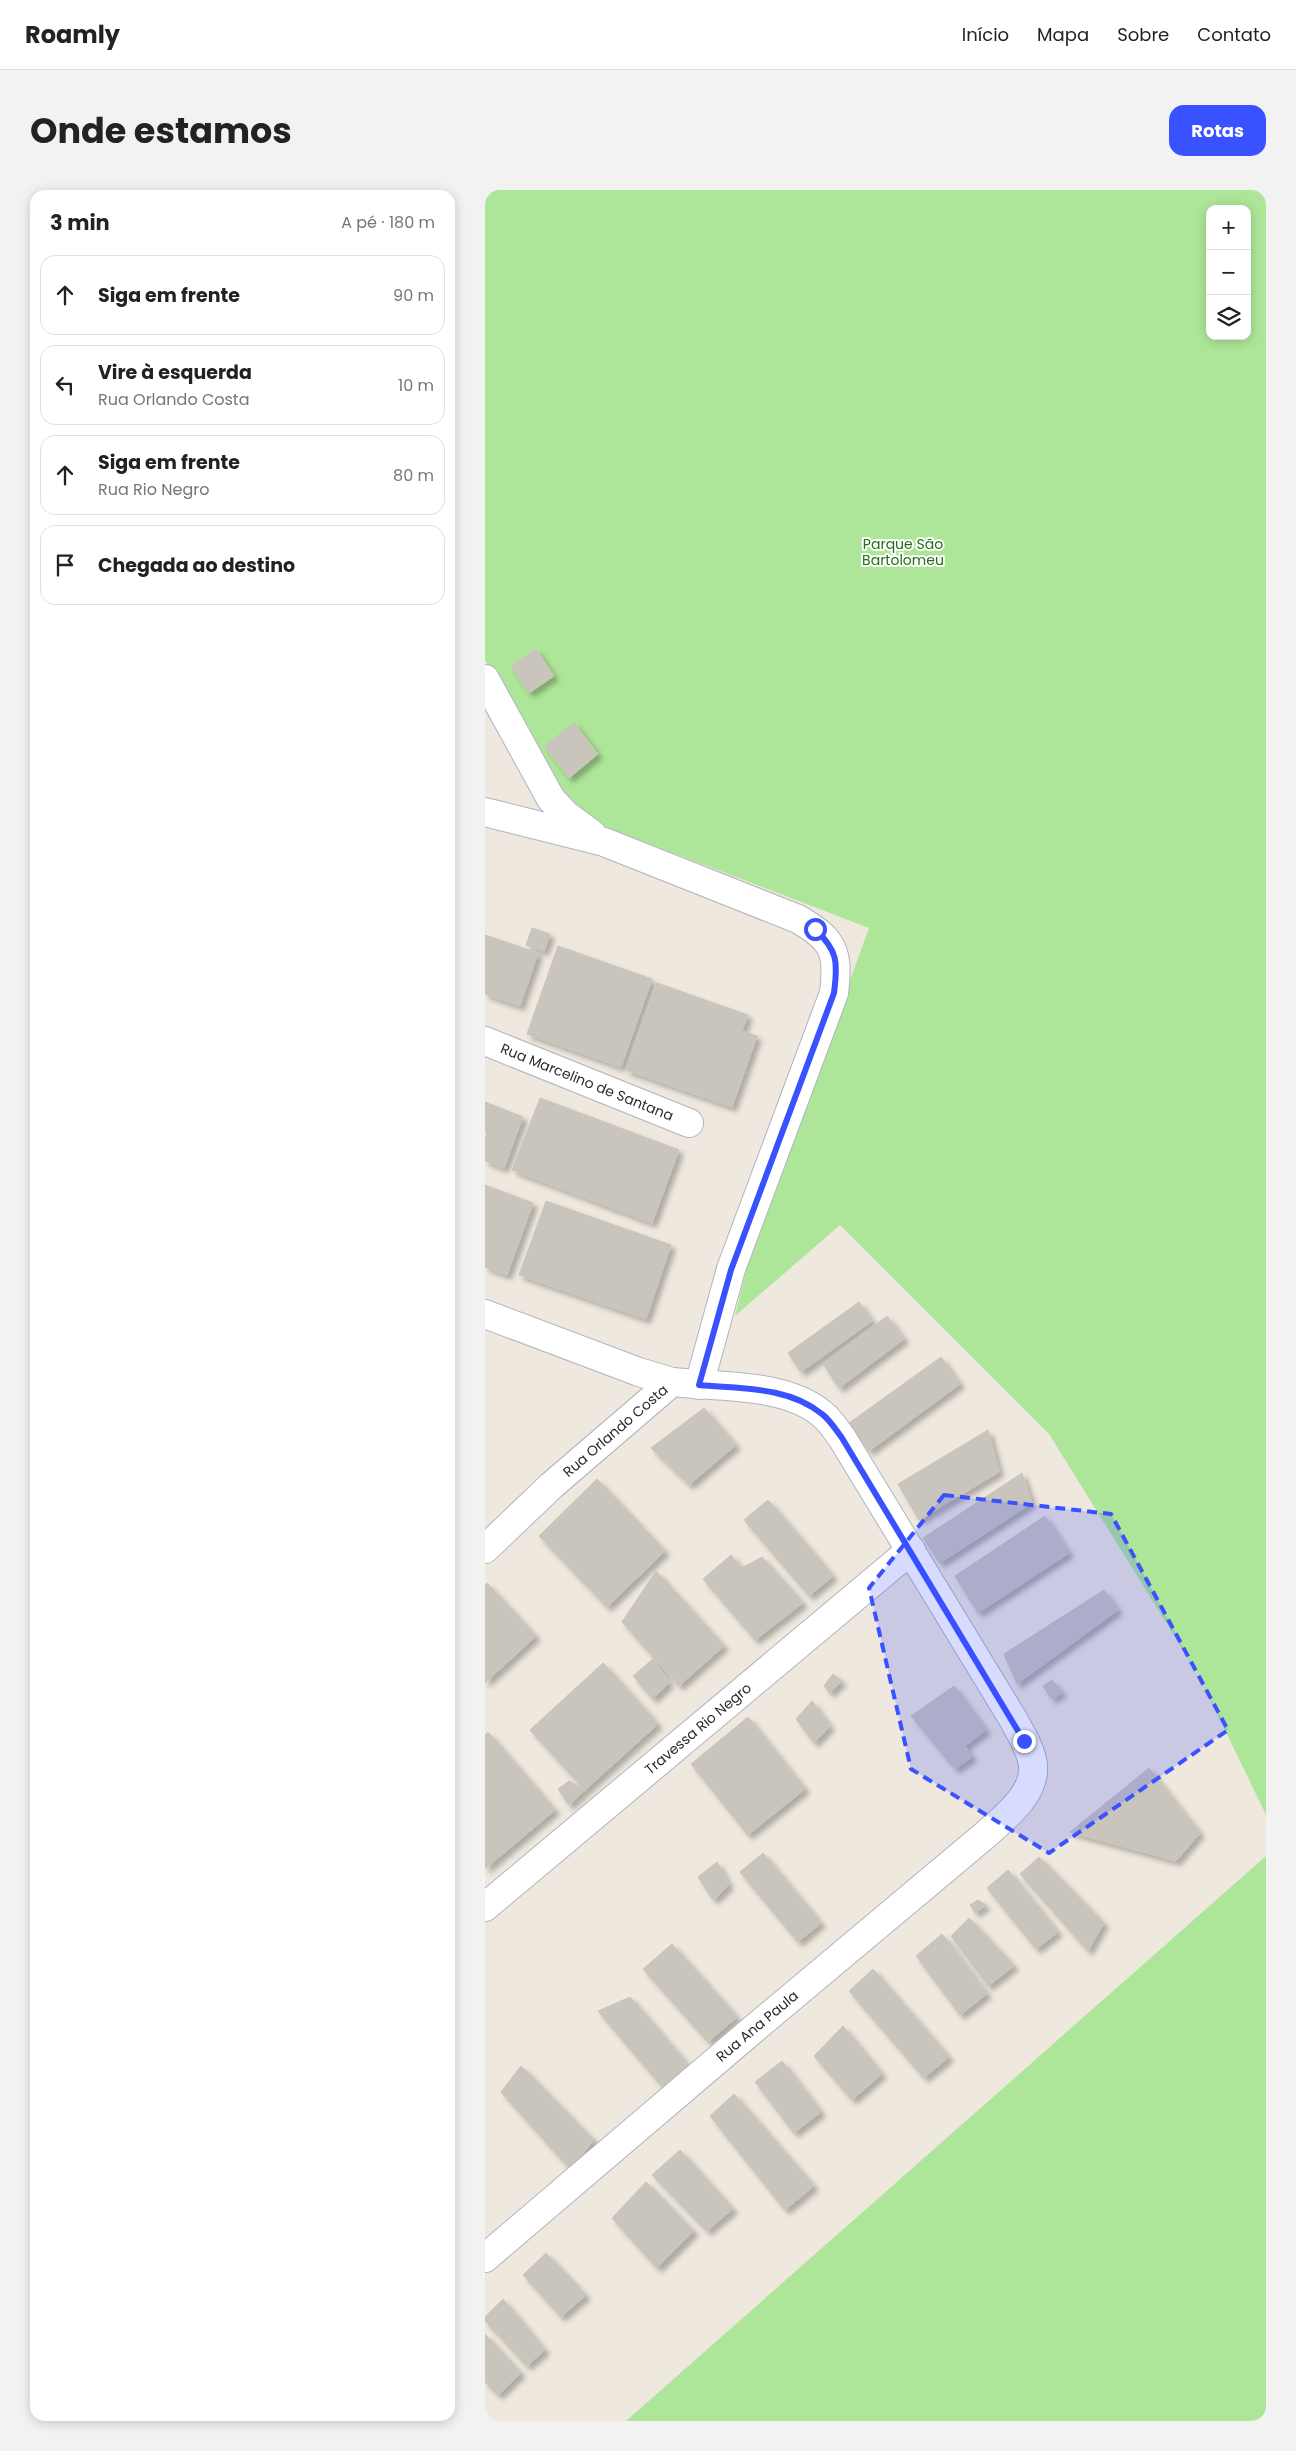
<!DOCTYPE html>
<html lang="pt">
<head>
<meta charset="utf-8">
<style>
	:root { --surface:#fff; --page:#f2f2f2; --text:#222; --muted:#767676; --line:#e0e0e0; --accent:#3951ff }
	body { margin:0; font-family:Poppins,sans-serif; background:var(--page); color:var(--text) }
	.controls { position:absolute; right:15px; top:15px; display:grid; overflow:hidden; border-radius:10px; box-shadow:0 2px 12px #0003 }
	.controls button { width:45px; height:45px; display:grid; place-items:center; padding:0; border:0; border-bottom:1px solid var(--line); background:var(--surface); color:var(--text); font:25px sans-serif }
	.stop { position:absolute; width:15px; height:15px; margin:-11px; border:4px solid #3951ff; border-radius:50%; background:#fff }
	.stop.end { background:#3951ff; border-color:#fff; box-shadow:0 1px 5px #0008 }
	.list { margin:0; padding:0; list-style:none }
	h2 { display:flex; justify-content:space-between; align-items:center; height:65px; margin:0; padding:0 20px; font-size:21px }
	h2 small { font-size:16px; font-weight:400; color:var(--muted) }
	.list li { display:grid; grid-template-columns:32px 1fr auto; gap:15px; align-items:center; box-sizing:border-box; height:80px; margin:0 10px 10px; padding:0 10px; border:1px solid var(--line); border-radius:15px }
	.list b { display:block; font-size:19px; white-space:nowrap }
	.list p { margin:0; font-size:16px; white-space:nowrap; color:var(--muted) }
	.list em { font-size:16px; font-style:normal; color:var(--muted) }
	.icon { flex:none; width:28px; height:28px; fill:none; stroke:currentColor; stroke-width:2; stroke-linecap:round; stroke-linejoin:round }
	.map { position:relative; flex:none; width:781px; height:2231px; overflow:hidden; border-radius:15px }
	header { display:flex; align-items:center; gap:30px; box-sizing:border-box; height:70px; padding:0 25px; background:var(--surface); border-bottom:1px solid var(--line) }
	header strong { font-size:24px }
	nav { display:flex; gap:28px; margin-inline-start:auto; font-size:18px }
	.intro { display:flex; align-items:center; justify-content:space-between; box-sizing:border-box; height:120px; padding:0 30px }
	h1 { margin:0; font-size:35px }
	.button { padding:12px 22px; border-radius:15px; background:var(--accent); color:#fff; font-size:18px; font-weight:700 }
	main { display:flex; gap:30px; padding:0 30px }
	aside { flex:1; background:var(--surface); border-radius:15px; box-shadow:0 2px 12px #0003 }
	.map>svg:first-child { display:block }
	.green { fill:#aee699; fill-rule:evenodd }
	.building { fill:#c9c5bd; stroke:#c9c4b7; filter:url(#shadow) }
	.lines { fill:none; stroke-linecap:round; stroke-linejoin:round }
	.street-casing { stroke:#b2b3c0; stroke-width:30 }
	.street { stroke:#fff; stroke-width:28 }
	.route { stroke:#3951ff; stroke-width:6 }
	.marked { fill:#3951ff; fill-opacity:0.2; stroke:#3951ff; stroke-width:4; stroke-dasharray:10 6; stroke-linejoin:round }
	.labels { text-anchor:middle; stroke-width:4; stroke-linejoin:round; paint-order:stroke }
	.park-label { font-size:14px; fill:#246c18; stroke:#fff }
	.street-label { font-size:14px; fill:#2c2c2c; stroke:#fff }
</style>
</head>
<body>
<header>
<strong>Roamly</strong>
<nav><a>Início</a><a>Mapa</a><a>Sobre</a><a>Contato</a></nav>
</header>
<div class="intro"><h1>Onde estamos</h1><a class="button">Rotas</a></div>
<main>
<aside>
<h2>3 min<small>A pé · 180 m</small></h2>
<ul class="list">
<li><svg class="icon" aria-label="ahead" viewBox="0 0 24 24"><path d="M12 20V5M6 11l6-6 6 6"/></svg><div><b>Siga em frente</b></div><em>90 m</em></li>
<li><svg class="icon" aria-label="left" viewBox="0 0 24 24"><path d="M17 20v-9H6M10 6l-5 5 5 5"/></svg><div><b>Vire à esquerda</b><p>Rua Orlando Costa</p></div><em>10 m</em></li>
<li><svg class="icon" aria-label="ahead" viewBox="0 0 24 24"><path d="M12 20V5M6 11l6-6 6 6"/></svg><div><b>Siga em frente</b><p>Rua Rio Negro</p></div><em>80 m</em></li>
<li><svg class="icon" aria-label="arrive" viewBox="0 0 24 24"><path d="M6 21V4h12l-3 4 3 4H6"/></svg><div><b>Chegada ao destino</b></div></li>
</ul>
</aside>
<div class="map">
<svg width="781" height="2231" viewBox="0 0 781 2231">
	<defs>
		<filter id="shadow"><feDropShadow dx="4.5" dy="4.5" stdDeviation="2.5" flood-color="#0004"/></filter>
	</defs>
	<rect width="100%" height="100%" fill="#eee8de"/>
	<!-- green -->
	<path class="green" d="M0,0H781V1625L713,1484L564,1244L355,1035L250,1126L265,1064L384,738L123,638L94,622L72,597L0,470ZM725,19H762V146H725Z
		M781,1666V2231H141Z"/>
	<!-- building -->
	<path class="building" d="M51,459L69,486L44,503L26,476Z
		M89,533L113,564L84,588L59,556Z
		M47,738L65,744L59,761L41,755Z
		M0,745L53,763L35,816L0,804Z
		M73,756L167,789L136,877L42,844Z
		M172,793L263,825L257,841L272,846L247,917L141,880Z
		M55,908L194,960L167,1033L27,980Z
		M0,912L38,927L19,978L0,971V949L2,943L0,942Z
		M0,995L48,1013L22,1085L0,1077Z
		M61,1011L186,1055L161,1129L34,1085Z
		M374,1112L387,1131L316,1182L303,1163Z
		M402,1126L419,1149L354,1198L338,1174Z
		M456,1167L475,1194L384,1261L364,1233Z
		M219,1218L251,1255L204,1295L166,1258Z
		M503,1240L514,1282L434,1330L413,1294Z
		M537,1283L547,1313L455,1373L438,1348Z
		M112,1289L180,1361L122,1417L54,1346Z
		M283,1310L348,1386L324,1406L259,1330Z
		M560,1326L584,1363L493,1423L470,1386Z
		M246,1365L257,1378L277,1367L318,1413L270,1450L218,1389Z
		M171,1381L239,1456L194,1496L137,1432Z
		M2,1393L51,1446L0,1493V1395Z
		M619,1400L633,1420L532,1494L519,1464Z
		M169,1468L184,1493L168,1509L148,1486Z
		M118,1473L173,1534L100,1600L45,1540Z
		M348,1484L357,1491L345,1503L339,1496Z
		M567,1490L577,1503L567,1509L558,1496Z
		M469,1496L501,1540L480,1556L487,1567L470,1579L426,1526Z
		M327,1511L345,1536L329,1553L311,1529Z
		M263,1527L320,1599L263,1645L206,1574Z
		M3,1542L70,1620L0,1679V1545Z
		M664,1578L715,1643L691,1671L585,1642Z
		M84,1591L100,1600L84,1615L73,1599Z
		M278,1663L336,1733L313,1752L255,1682Z
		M554,1667L619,1733L603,1761L535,1684Z
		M232,1672L244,1695L228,1710L213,1687Z
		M523,1680L573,1742L551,1759L502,1698Z
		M493,1710L501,1715L490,1723L485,1715Z
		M484,1728L529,1776L503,1796L466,1746Z
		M457,1744L502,1804L475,1825L431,1766Z
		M187,1754L252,1827L223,1852L158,1779Z
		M388,1779L464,1867L439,1888L364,1801Z
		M145,1807L204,1876L183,1904L113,1821Z
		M358,1836L397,1884L367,1910L329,1866Z
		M297,1871L336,1922L309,1943L270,1892Z
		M36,1876L109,1950L85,1979L16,1902Z
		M249,1904L329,1996L300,2020L225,1926Z
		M195,1960L248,2019L222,2041L167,1985Z
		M161,1992L209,2041L172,2078L127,2028Z
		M61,2063L101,2105L76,2127L38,2085Z
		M18,2109L60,2160L42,2176L0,2131V2127Z
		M0,2144L36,2183L13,2205L0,2192Z"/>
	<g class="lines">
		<!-- street casing -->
		<g class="street-casing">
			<g id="street">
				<path d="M0,489L66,609L81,625L107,644"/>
				<path d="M0,622L119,652L313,729C349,750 354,762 349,803L246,1079L214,1195"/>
				<path id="s1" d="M0,851L204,933"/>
				<path d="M0,1124L154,1182L187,1192"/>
				<path id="s2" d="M0,1359L66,1296L187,1192C234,1197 300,1193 337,1224C345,1230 351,1240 357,1248L528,1529C535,1542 546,1559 548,1575C551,1604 519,1628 499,1646L271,1837L0,2068"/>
				<path id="s3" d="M0,1717L426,1360"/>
			</g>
		</g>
		<!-- street -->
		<use href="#street" class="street"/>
	</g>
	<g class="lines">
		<!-- route -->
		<path class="route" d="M330,739C353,761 353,772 349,803L246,1080L214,1195C255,1199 303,1196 337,1224C345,1230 351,1240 357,1248L539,1551"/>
	</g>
	<!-- marked area -->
	<path class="marked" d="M459,1305L626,1324L743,1540L564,1663L426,1579L384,1398Z"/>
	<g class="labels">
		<!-- park labels -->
		<g class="park-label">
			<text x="418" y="359">Parque São<tspan x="418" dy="16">Bartolomeu</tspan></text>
		</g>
		<!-- street labels -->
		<g class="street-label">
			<text dy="5" stroke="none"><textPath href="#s1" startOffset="110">Rua Marcelino de Santana</textPath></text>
			<text dy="5" stroke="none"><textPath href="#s2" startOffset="176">Rua Orlando Costa</textPath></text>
			<text dy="5" stroke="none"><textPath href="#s3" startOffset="278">Travessa Rio Negro</textPath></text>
			<text transform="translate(272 1836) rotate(-40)" y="5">Rua Ana Paula</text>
		</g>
	</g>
</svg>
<div class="controls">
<button>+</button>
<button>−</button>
<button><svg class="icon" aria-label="layers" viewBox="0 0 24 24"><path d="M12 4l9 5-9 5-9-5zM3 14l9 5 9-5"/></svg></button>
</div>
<div class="stop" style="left:330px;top:739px"></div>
<div class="stop end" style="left:539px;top:1551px"></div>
</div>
</main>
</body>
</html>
